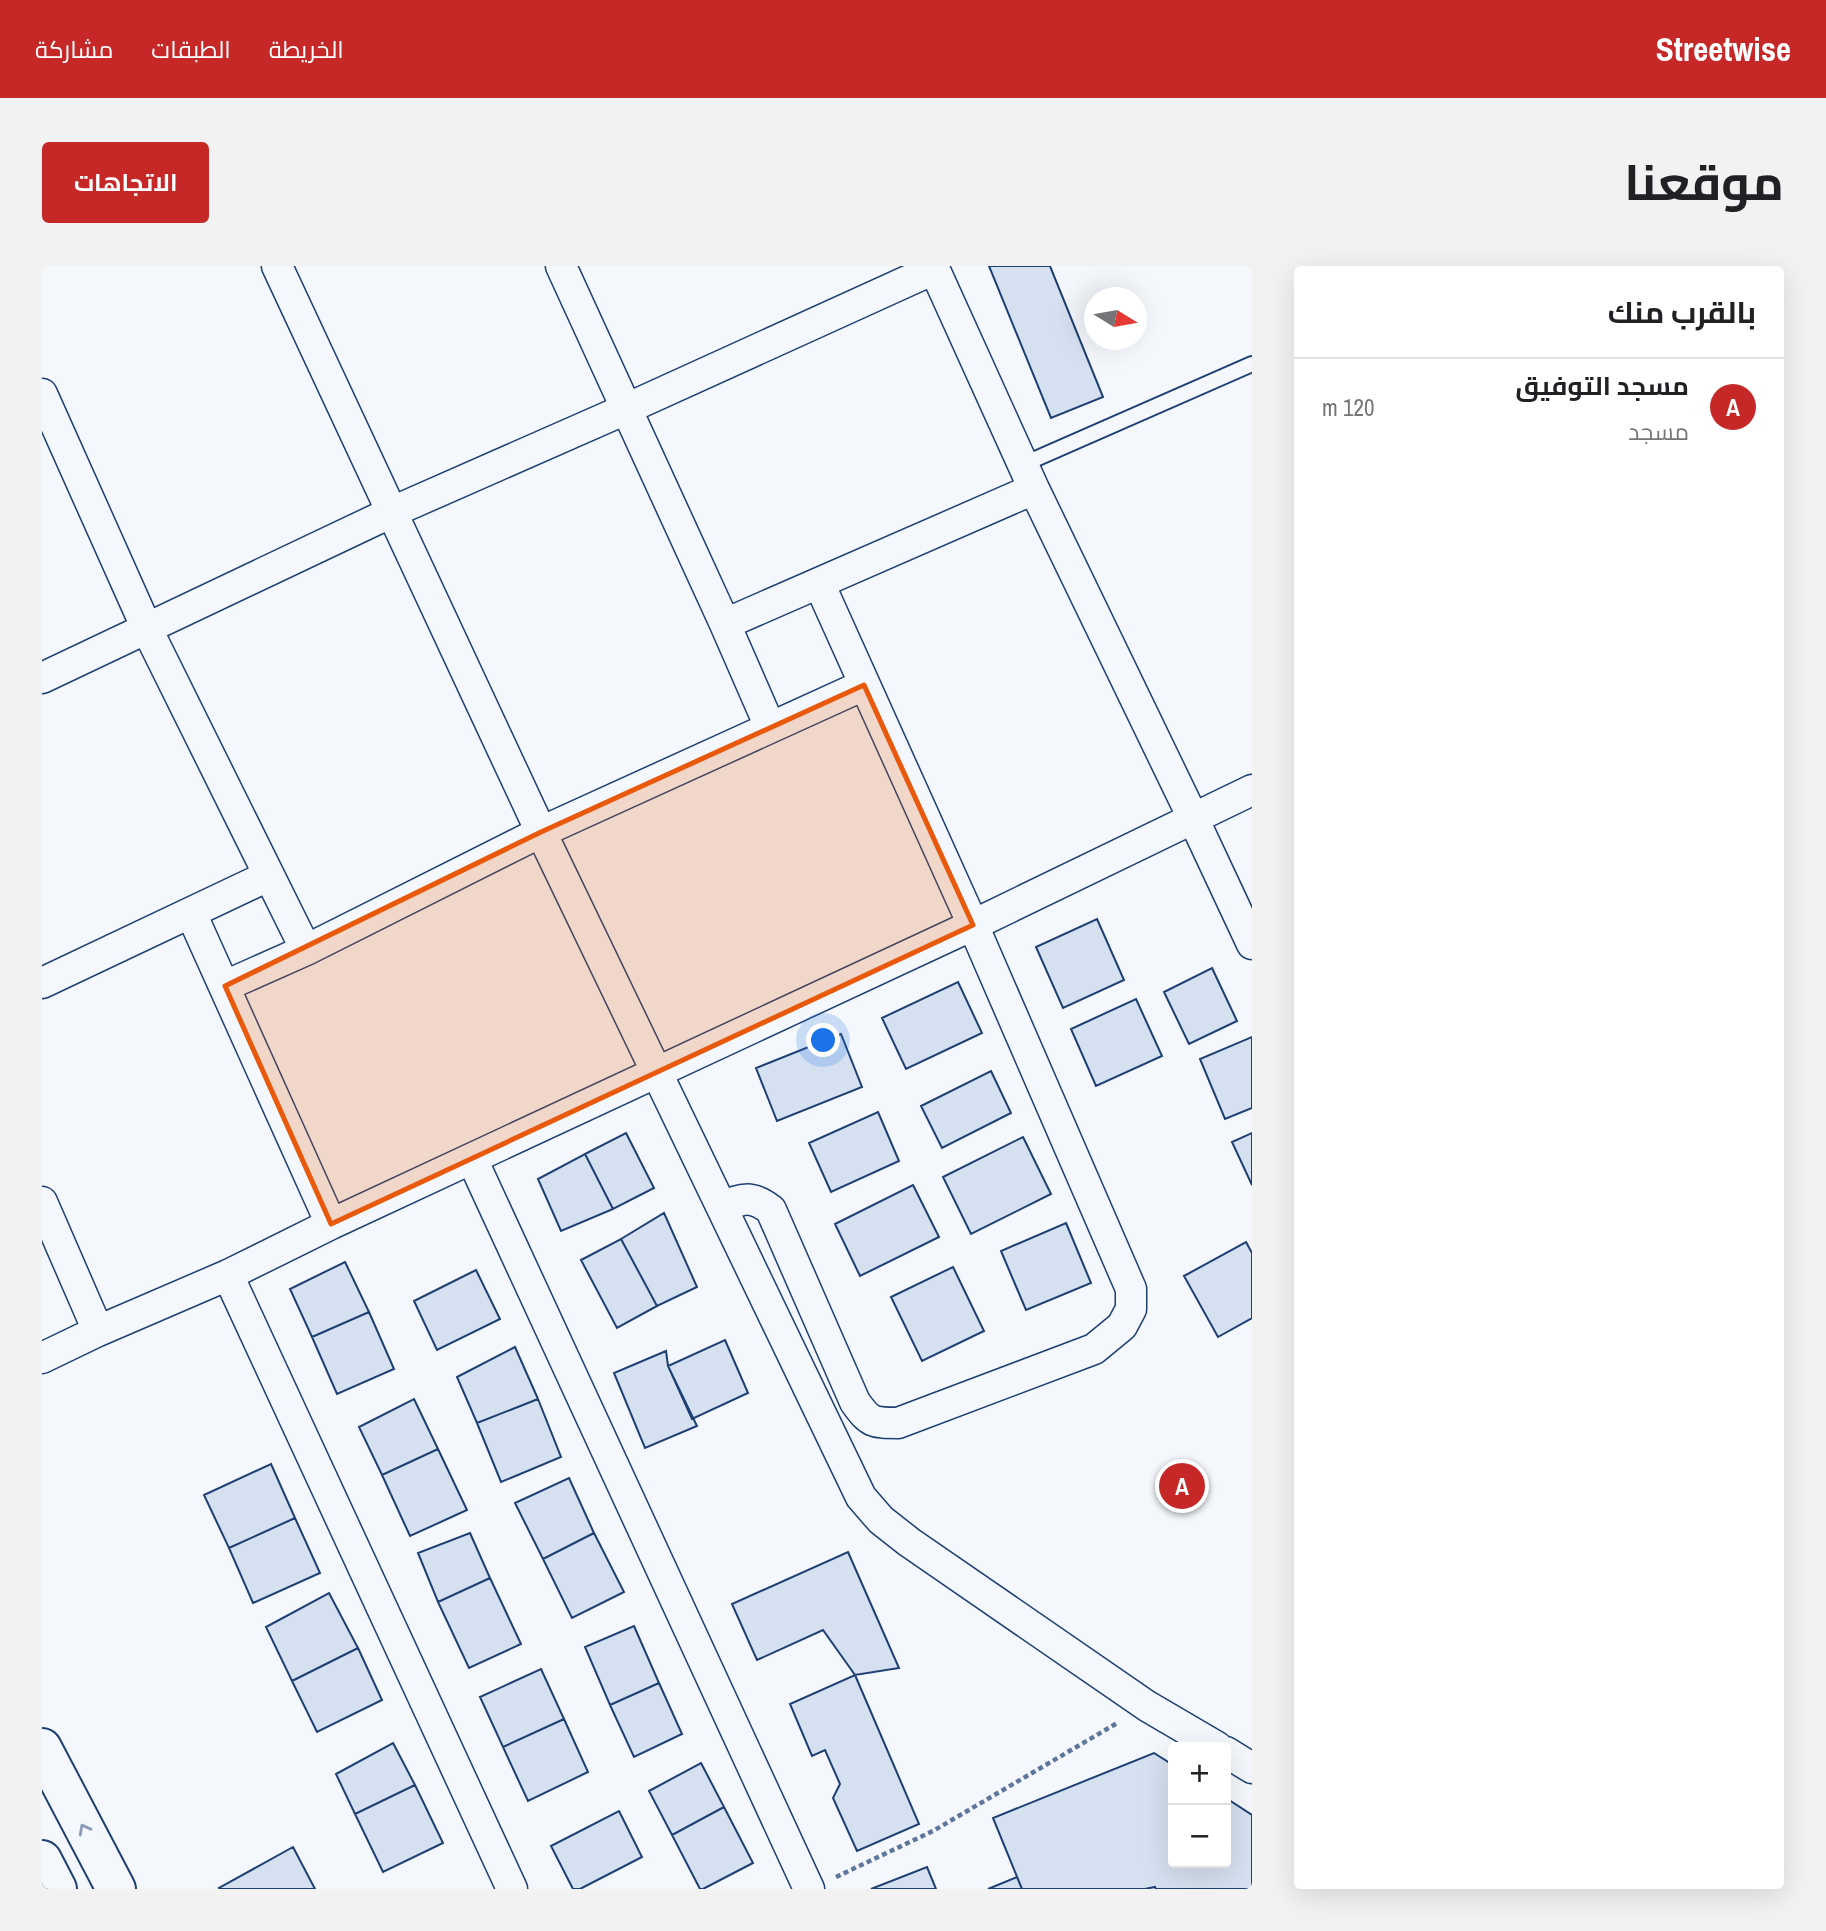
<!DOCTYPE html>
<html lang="ar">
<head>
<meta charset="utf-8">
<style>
	:root { --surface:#fff; --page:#f2f2f2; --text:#202124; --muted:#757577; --line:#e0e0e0; --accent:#c62828 }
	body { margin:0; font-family:"Archivo Narrow",Cairo,sans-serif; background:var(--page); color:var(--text); direction:rtl }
	.controls { position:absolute; right:21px; bottom:21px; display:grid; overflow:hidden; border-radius:7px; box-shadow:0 7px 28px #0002 }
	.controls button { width:63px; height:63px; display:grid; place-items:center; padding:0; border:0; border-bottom:2px solid var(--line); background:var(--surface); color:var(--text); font:35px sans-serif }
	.compass { position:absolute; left:1042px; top:21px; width:63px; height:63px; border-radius:50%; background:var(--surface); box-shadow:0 7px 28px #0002; rotate:101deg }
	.you { position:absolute; left:782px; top:775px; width:24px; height:24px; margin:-18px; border:5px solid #fff; border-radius:50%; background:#1a73e8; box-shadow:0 0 0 10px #1a73e833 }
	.badge { display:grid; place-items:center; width:46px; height:46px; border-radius:50%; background:var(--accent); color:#fff; font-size:23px; font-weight:700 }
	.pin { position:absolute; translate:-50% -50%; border:4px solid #fff; box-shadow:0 2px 7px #0006 }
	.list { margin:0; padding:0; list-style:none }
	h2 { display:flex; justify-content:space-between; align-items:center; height:91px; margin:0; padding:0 28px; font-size:30px }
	h2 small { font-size:23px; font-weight:400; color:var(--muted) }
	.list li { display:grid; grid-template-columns:46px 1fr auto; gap:21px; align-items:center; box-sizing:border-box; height:98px; padding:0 28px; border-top:2px solid var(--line) }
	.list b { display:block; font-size:26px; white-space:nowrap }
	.list p { margin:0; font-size:23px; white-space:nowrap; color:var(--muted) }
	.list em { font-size:23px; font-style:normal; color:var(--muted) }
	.map { position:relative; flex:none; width:1210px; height:1623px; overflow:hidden; direction:ltr; border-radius:7px }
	header { display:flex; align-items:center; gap:42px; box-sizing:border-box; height:98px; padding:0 35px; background:var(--accent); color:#fff }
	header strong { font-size:33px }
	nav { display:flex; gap:38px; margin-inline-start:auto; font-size:24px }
	.intro { display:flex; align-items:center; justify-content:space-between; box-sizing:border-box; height:168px; padding:0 42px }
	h1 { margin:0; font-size:49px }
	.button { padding:18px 32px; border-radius:7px; background:var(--accent); color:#fff; font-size:24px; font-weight:700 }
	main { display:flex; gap:42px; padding:0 42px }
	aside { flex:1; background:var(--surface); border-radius:7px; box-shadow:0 7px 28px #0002 }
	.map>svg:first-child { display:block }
	.building { fill:#d5e0f0; stroke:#1d3f73; stroke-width:2 }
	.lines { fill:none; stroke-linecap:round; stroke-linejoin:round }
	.service-casing { stroke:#1d3f73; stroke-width:18 }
	.minor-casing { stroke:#1d3f73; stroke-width:33 }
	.secondary-casing { stroke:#1d3f73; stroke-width:42 }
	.path { stroke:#5e769c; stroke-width:4.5; stroke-dasharray:5 3.5; stroke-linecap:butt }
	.service { stroke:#f4f7fb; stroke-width:14 }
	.minor { stroke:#f4f7fb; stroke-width:30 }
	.secondary { stroke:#f4f7fb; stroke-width:38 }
	.oneway { stroke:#889bb7 }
	.marked { fill:#e8590c; fill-opacity:0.2; stroke:#e8590c; stroke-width:5; stroke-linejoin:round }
</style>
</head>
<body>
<header>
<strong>Streetwise</strong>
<nav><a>الخريطة</a><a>الطبقات</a><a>مشاركة</a></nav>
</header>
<div class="intro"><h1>موقعنا</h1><a class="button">الاتجاهات</a></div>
<main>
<aside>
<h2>بالقرب منك<small></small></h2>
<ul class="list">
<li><span class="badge">A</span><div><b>مسجد التوفيق</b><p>مسجد</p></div><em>120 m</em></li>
</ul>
</aside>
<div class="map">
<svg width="1210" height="1623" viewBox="0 0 1210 1623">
	<rect width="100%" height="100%" fill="#f4f7fb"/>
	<!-- building -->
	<path class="building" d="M947,0H1008L1061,131L1009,152Z
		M1055,653L1082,714L1021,742L994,681Z
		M1170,702L1195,755L1147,778L1122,726Z
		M916,716L940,767L864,803L840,752Z
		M1094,733L1120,790L1054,820L1029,763Z
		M799,768L820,821L735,855L714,802Z
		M1210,771V842L1183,853L1158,793Z
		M949,805L969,847L900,882L879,840Z
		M836,846L857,895L789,926L767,877Z
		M584,867L612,922L571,943L543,888Z
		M1210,867V919L1190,876Z
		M981,871L1009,928L929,968L901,911Z
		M543,888L571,943L519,965L496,913Z
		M871,919L897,971L818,1010L793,958Z
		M622,947L655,1021L615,1040L579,973Z
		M1024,957L1049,1017L984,1044L959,985Z
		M579,973L615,1040L575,1062L539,994Z
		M1204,976L1210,987V1052L1176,1071L1142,1010Z
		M303,996L327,1046L270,1071L248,1023Z
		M911,1001L942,1065L880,1095L849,1031Z
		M434,1004L458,1053L395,1084L372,1035Z
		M327,1046L352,1103L295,1128L270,1071Z
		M683,1074L706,1127L650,1153L626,1100Z
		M473,1081L496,1133L435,1157L415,1111Z
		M624,1085L626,1100L655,1160L603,1182L572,1107Z
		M372,1133L396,1183L340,1209L317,1161Z
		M496,1133L519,1191L459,1216L435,1157Z
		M396,1183L425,1244L368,1270L340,1209Z
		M229,1198L253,1252L187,1282L162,1229Z
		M527,1212L552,1267L501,1293L473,1237Z
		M253,1252L278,1307L211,1337L187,1282Z
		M428,1267L448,1312L396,1336L376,1287Z
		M552,1267L582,1326L530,1352L501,1293Z
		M806,1286L857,1402L813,1409L781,1364L715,1394L690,1338Z
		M448,1312L479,1378L427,1402L396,1336Z
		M287,1327L316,1382L250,1415L224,1361Z
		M592,1360L617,1417L568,1439L543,1381Z
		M316,1382L340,1434L275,1466L250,1415Z
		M499,1403L522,1453L461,1481L438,1431Z
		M813,1409L877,1558L815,1585L791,1532L798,1518L783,1484L770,1490L748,1438Z
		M617,1417L640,1468L592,1491L568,1439Z
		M522,1453L546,1506L486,1535L461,1481Z
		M351,1477L373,1519L313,1548L294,1508Z
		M1112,1487L1131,1499V1597H1184V1532L1210,1549V1623H1114L1113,1621L1103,1623H980L951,1552Z
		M659,1497L682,1541L630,1569L607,1525Z
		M373,1519L401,1577L341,1606L313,1548Z
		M682,1541L711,1597L661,1623H658L630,1569Z
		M577,1545L600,1591L538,1623H531L509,1580Z
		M251,1581L273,1623H178L177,1622Z
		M885,1601L894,1623H829Z
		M975,1611L980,1623H946Z"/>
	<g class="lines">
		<!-- service casing -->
		<g class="service-casing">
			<path id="service" d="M982,198L1210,98"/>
		</g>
		<!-- minor casing -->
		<g class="minor-casing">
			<path id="minor" d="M235,0L499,566L819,1231L839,1254L867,1276L1105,1440L1175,1481
				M519,0L683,358L728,461
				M891,0L992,223L1151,552L1210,678
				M0,128L105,363L264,684
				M683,358L992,223
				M0,412L350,246L584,143L892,3
				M149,647L289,958
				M0,717L226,610
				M183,720L264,684L499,566L822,419
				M430,893L767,1623
				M0,936L56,1065
				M680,941C701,932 710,929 729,944L813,1136C828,1157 831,1157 856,1157L1052,1083L1080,1060L1089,1043V1023L931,659L777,317
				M186,1009L470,1623
				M0,1092L56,1065L186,1009L289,958L931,659L1210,524
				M1184,1486L1210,1502"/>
		</g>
		<!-- secondary casing -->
		<g class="secondary-casing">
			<path id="secondary" d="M0,1482L74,1623
				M0,1594L15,1623"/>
		</g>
		<!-- path -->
		<path class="path" d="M794,1611L891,1565L1077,1456"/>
		<!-- service -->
		<use href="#service" class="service"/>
		<!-- minor -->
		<use href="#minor" class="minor"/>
		<!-- secondary -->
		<use href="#secondary" class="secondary"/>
	</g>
	<!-- one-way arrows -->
	<defs><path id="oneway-chevron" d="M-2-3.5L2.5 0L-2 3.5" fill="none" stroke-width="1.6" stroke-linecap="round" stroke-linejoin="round" transform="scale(1.75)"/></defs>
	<use class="oneway" href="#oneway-chevron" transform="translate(42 1563) rotate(-118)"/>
	<!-- marked area -->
	<path class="marked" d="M822,419L931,659L289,958L183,720L499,566Z"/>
</svg>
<div class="controls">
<button>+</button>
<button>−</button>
</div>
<svg class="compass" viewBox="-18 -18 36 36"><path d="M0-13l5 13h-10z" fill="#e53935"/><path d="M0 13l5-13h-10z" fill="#757577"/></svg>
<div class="you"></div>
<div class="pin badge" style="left:1140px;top:1220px">A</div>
</div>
</main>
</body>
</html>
